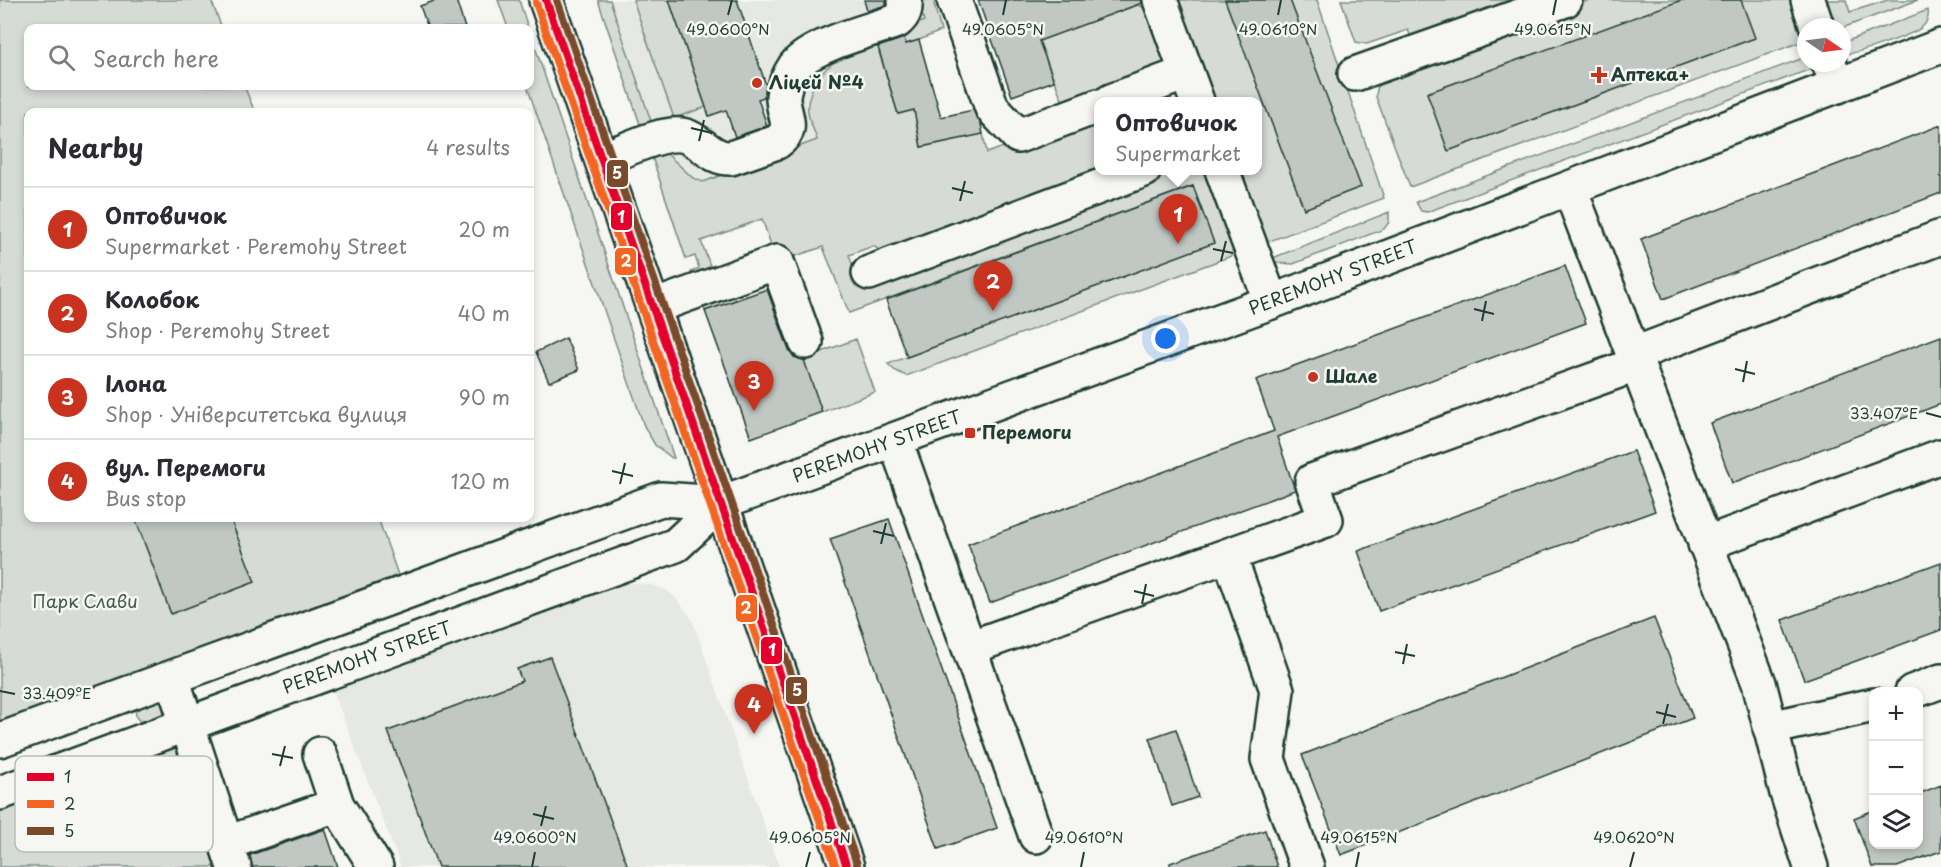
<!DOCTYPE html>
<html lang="en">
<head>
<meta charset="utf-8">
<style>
	:root { --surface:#fff; --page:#f7f7f7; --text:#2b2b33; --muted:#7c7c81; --line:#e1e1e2; --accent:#c8321e }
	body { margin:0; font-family:"Playpen Sans",sans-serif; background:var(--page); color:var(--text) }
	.controls { position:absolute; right:18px; bottom:18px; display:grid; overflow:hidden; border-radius:12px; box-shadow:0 3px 9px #0003 }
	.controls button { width:54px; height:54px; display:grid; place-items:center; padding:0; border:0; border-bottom:2px solid var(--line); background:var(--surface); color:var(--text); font:30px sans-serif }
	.compass { position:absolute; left:1797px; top:18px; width:54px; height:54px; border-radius:50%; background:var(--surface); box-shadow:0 3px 9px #0003; rotate:103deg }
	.you { position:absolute; left:1166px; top:339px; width:21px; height:21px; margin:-15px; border:4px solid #fff; border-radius:50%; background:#1a73e8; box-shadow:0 0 0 9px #1a73e833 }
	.badge { display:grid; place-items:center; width:39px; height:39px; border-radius:50%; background:var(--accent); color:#fff; font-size:20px; font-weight:700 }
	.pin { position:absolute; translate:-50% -50px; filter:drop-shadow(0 2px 3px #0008) }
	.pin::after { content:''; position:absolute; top:32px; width:21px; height:18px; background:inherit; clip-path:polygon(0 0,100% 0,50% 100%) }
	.popup { position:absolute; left:1094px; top:97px; width:168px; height:78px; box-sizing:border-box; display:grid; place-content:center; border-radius:12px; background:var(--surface); filter:drop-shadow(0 2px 4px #0005); font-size:20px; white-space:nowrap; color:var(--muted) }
	.popup b { font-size:22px; color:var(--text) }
	.popup::after { content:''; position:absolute; left:50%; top:100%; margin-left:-12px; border:12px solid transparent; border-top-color:var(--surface) }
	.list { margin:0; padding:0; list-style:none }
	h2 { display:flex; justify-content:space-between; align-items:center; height:78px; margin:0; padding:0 24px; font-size:26px }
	h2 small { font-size:20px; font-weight:400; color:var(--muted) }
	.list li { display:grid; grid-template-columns:39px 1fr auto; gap:18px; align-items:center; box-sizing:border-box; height:84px; padding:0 24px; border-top:2px solid var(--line) }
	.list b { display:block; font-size:22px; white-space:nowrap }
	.list p { margin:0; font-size:20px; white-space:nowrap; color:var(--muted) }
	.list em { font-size:20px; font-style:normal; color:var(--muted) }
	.icon { flex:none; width:33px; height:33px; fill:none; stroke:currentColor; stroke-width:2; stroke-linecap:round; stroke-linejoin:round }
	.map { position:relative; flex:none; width:1941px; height:867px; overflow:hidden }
	.search { position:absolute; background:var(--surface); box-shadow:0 3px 9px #0003; left:24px; top:24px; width:510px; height:66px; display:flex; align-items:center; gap:15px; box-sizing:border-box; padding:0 21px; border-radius:12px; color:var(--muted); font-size:22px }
	.panel { position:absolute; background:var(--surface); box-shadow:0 3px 9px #0003; left:24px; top:108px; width:510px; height:414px; border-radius:12px }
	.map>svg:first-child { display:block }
	.built { fill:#e6e8e4 }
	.green { fill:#d6dbd6; stroke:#7a8c85; stroke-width:1.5 }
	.building { fill:#c1c8c3; stroke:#1f3d34; stroke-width:1.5 }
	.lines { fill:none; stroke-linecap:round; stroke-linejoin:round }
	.minor-casing { stroke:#1f3d34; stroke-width:38 }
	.major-casing { stroke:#1f3d34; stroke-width:38 }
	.minor { stroke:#f6f6f2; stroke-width:33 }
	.major { stroke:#f6f6f2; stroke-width:33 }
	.bus-1-casing { stroke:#f6f6f2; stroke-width:12 }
	.bus-2-casing { stroke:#f6f6f2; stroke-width:12 }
	.bus-3-casing { stroke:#f6f6f2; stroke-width:12 }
	.bus-1 { stroke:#e4002b; stroke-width:8 }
	.bus-2 { stroke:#f26522; stroke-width:8 }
	.bus-3 { stroke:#7a4b2a; stroke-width:8 }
	.ticks { fill:none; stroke:#1f3d34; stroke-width:2 }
	.poi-dot { fill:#c8321e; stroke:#f6f6f2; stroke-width:2 }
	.labels { text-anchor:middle; stroke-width:5; stroke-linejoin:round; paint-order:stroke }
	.poi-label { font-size:18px; font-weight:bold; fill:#1f3d34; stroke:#f6f6f2; text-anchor:start }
	.street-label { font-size:18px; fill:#1f3d34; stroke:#f6f6f2 }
	.park-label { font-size:18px; fill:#445d54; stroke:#f6f6f2 }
	.key { fill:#f6f6f2; stroke:#b6beb9; stroke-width:1.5 }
	.key-label { font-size:16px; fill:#1f3d34 }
	.ticks-label { font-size:15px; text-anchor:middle; fill:#1f3d34; stroke:#f6f6f2; stroke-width:5; stroke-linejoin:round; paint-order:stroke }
	.line-badge { stroke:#f6f6f2; stroke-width:2 }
	.badge-label { font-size:16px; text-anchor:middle; font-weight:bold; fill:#fff }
</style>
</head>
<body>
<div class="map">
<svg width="1941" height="867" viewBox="0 0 1941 867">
	<rect width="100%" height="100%" fill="#f6f6f2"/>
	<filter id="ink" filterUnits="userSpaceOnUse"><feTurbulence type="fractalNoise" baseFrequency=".0167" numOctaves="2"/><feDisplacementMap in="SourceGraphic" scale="12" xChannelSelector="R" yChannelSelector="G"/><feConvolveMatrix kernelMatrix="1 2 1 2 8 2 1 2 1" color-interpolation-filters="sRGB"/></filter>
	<g filter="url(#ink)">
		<!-- built -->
		<path class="built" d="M598,0H933L941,31L919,40L879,52L898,114L674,224Z
			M633,583L653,585L665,590L675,597L692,619L779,867H401L333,691L621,584Z"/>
		<!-- green -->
		<path class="green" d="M0,0H211L222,28H28V86H244L255,112H28V518H378L398,575L0,725Z
			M498,0H519L528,28H508Z
			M598,0H610L653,127L642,130Z
			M633,0H669L706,107L674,118Z
			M919,0H933L941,31L919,40L879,52L898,114L937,103L939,117L916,122L921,147L983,134L987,153L1098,113V170L884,253L873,246L849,255L859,283L1168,171H1212L1242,252L906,376L894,370L888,364L1213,243L1192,186L849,313L823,247L777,262L762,219L701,241L717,284L728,281L735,300L705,311L691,272L699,268L695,256L686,259L651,154L665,152L693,178L703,182L817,140C815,131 809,122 808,112C806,94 819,73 833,63L924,21Z
			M1075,0L1084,24L1138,5L1156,13L1177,69L1063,102L1039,41Z
			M1171,0H1317L1384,198L1259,245L1232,171L1258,170V101H1207Z
			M1341,0H1542L1415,46L1408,30L1367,44L1356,42Z
			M1590,0H1801L1806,27V40L1410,187L1376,97C1377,86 1378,81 1387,74Z
			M1816,0H1846L1850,12L1888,0H1918L1842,28L1825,27Z
			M1928,10C1929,17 1928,22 1922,27C1915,34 1852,56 1842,54V43Z
			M530,32L674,458H672L655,445L644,426L527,86H530Z
			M1806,57V63H1815L1811,69L1427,212L1421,211L1416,202Z
			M1389,212V222L1384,229L1293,264L1279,263L1270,259Z
			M856,339L875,392L822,412L803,359Z
			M160,692L170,718L145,727L136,717L135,704Z
			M175,746L215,867H0V809Z"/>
		<!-- building -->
		<path class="building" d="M437,0H456L465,28H428L420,6Z
			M669,0H737L766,85L764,97L758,99L767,126L735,137L726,110L709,116Z
			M864,0H886V5L867,11Z
			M978,0H1142V3L1039,41L1054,81L1012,96Z
			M1225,0H1290L1361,187L1304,209Z
			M1682,0H1741L1755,38L1448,151L1427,93Z
			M904,38L906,44L919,40L941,117L973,110L981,124L983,134L921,147L914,110L898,114L878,47Z
			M1941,125V193L1663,299L1641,239Z
			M1193,186L1214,243L907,357L886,300Z
			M1565,266L1586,323L1277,437L1295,490L990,603L968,544L1274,431L1256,380Z
			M767,289L788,348L794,357L804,360L822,412L751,438L705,311Z
			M1941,336V404L1732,483L1710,423Z
			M566,338L579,370L549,382L536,352Z
			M1633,451L1655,511L1379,611L1358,551Z
			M135,518H230L255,582L171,614Z
			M889,519L997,828L938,849L830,539Z
			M1941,562V630L1804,680L1782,620Z
			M1654,618L1693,718L1341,855L1302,755Z
			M550,657L628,867H438L388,731L522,681L517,669Z
			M1176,729L1198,797L1172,806L1150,738Z
			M1941,785V851L1897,867H1872L1854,818L1874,810V844H1918V794Z
			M325,829L338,867H252L250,855Z
			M1265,830L1277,867H1170V863Z"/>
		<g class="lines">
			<!-- minor casing -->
			<g class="minor-casing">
				<path id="minor" d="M546,0L721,503
					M954,0L992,108L1018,136L1098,106
					M1160,0L1197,101
					M1808,0L1817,27
					M1829,63L1838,86
					M1355,74L1565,0
					M1111,101L1186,73
					M602,159C622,152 665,129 686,136C703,142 711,159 731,158L777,142C797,128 782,114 783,96C784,85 789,75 795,66C811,45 871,30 897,21C904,15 906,10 905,0
					M1222,170L1271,302
					M1570,189L1759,683L1787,793L1811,867
					M869,273L1144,170
					M653,307L777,262L806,342
					M1632,355L1941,237
					M895,440L1036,836
					M1705,544L1941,456
					M1229,555L1277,690L1268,759L1307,867
					M969,648L1326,520L1312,481L1635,365
					M172,678L234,867
					M1912,692L1941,681
					M1770,728L1874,705
					M0,740L661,499L721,503
					M320,754L337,805L376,867
					M0,793L676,545L721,503
					M227,843L337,805"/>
			</g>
			<!-- major casing -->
			<g class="major-casing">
				<path id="major" d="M847,867L721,503L1271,302L1941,46"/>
			</g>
			<!-- minor -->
			<use href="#minor" class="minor"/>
			<!-- major -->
			<use href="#major" class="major"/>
			<!-- bus-1 casing -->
			<g class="bus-1-casing">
				<path id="bus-1" d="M546,0L847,867"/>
			</g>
			<!-- bus-2 casing -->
			<g class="bus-2-casing">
				<path id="bus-2" d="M536,3L836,867"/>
			</g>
			<!-- bus-3 casing -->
			<g class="bus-3-casing">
				<path id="bus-3" d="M557,0L857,864"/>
			</g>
			<!-- bus-1 -->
			<use href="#bus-1" class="bus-1"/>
			<!-- bus-2 -->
			<use href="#bus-2" class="bus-2"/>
			<!-- bus-3 -->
			<use href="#bus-3" class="bus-3"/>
		</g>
	</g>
	<!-- ticks -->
	<path class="ticks" d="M728,15L732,0M1003,15L1006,0M1278,15L1281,0M1553,15L1556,0M691,128L712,133M699,141L704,120M952,188L973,193M960,201L965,181M1213,249L1233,253M1221,261L1226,241M1474,309L1494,314M1482,321L1486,301M1735,369L1755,374M1743,382L1747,361M1926,413L1941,417M612,471L633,476M620,484L625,463M873,531L894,536M881,544L886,523M1134,591L1154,596M1142,604L1146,584M1395,652L1415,656M1403,664L1407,644M0,691L15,694M1656,712L1676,717M1663,724L1668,704M272,754L293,758M280,766L285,746M533,814L554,819M541,826L546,806M532,867L535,852M806,867L810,852M1081,867L1084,852M1356,867L1359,852M1630,867L1634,852"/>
	<!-- markers -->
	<g class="poi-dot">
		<path d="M1596 66h6v6h6v6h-6v6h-6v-6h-6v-6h6z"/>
		<circle cx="757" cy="83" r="6"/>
		<circle cx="1313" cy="377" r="6"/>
		<rect x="964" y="427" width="12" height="12" rx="3"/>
	</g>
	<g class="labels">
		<!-- poi labels -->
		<g class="poi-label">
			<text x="1611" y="81">Аптека+</text>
			<text x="769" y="89">Ліцей №4</text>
			<text x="1325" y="383">Шале</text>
			<text x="982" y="439">Перемоги</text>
		</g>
		<!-- street labels -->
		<g class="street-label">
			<text transform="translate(1333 278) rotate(-21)" y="6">PEREMOHY STREET</text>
			<text transform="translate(877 447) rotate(-20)" y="6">PEREMOHY STREET</text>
			<text transform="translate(367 658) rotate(-20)" y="6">PEREMOHY STREET</text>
		</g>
		<!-- park labels -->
		<g class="park-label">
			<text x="85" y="608">Парк Слави</text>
		</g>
	</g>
	<!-- legend -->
	<rect x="15" y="756" width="198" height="96" rx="9" class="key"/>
	<rect x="27" y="773" width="27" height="8" fill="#e4002b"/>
	<rect x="27" y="800" width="27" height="8" fill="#f26522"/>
	<rect x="27" y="827" width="27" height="8" fill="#7a4b2a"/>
	<g class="key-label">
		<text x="64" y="783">1</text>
		<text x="64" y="810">2</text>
		<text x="64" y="837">5</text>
	</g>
	<g class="ticks-label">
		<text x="728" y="35">49.0600°N</text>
		<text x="1003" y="35">49.0605°N</text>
		<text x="1278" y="35">49.0610°N</text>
		<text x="1553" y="35">49.0615°N</text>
		<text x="1884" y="419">33.407°E</text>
		<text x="57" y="699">33.409°E</text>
		<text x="535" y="843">49.0600°N</text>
		<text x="810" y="843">49.0605°N</text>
		<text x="1084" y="843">49.0610°N</text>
		<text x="1359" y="843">49.0615°N</text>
		<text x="1634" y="843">49.0620°N</text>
	</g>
	<g class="line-badge">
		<rect x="606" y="159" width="23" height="29" rx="6" fill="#7a4b2a"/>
		<rect x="610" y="202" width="23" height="29" rx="6" fill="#e4002b"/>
		<rect x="614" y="247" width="23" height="29" rx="6" fill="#f26522"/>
		<rect x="735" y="594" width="23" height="29" rx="6" fill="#f26522"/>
		<rect x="760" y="636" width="23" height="29" rx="6" fill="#e4002b"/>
		<rect x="785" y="676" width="23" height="29" rx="6" fill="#7a4b2a"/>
	</g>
	<g class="badge-label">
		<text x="617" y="179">5</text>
		<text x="621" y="223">1</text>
		<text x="626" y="267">2</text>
		<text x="746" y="614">2</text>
		<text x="772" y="656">1</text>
		<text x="797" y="696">5</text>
	</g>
</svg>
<div class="controls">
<button>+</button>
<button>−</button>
<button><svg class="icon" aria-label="layers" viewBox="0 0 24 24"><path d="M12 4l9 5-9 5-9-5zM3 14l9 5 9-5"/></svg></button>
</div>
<svg class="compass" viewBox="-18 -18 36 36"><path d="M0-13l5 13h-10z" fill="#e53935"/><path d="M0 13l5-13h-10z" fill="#7c7c81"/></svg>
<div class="you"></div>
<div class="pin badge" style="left:1178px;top:244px">1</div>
<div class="popup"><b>Оптовичок</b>Supermarket</div>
<div class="pin badge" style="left:993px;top:311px">2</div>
<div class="pin badge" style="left:754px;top:411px">3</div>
<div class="pin badge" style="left:754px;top:734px">4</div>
<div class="search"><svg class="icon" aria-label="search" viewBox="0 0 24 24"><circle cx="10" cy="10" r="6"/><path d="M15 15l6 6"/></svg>Search here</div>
<section class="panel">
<h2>Nearby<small>4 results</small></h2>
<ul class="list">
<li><span class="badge">1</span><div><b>Оптовичок</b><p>Supermarket · Peremohy Street</p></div><em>20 m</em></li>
<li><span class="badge">2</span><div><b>Колобок</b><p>Shop · Peremohy Street</p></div><em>40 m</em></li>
<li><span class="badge">3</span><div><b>Ілона</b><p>Shop · Університетська вулиця</p></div><em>90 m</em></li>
<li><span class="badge">4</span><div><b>вул. Перемоги</b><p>Bus stop</p></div><em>120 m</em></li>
</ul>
</section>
</div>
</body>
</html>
